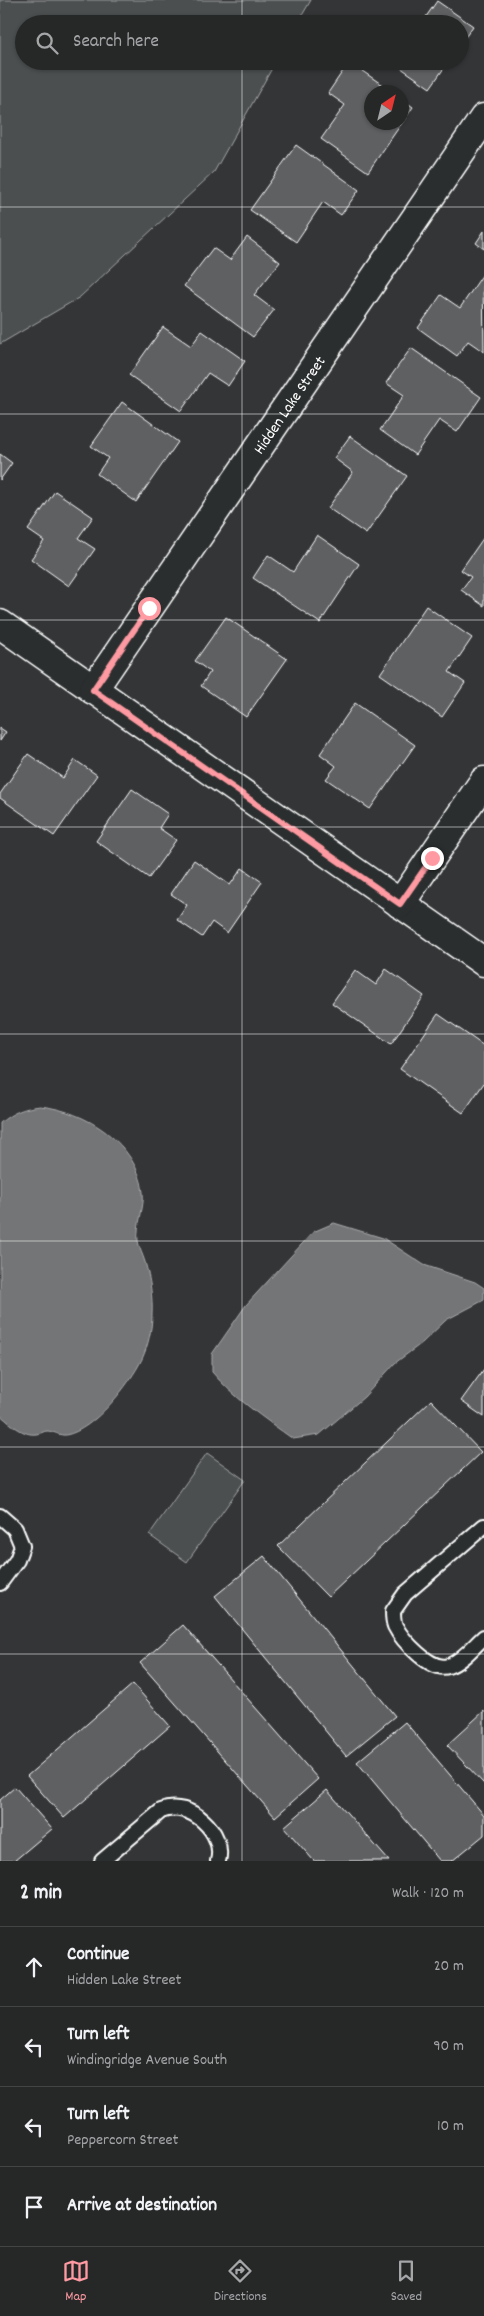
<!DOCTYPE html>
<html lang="en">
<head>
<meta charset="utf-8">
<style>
	:root { --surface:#262828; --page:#323434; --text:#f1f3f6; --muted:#a4a6a8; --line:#424445; --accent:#ff9aa2 }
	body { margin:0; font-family:Dekko,sans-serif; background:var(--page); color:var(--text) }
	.compass { position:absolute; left:364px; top:85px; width:45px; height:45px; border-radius:50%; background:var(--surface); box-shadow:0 1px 4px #0004; rotate:35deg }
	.stop { position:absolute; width:15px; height:15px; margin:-11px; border:4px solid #ff9aa2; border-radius:50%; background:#fff }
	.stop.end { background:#ff9aa2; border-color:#fff; box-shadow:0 1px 5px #0008 }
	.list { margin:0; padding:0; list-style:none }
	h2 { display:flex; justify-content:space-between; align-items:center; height:65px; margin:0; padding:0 20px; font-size:21px }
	h2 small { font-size:16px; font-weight:400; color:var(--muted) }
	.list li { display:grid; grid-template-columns:32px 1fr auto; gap:15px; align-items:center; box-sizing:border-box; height:80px; padding:0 20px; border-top:1px solid var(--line) }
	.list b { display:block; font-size:19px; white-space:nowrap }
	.list p { margin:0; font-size:16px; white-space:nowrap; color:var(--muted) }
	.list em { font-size:16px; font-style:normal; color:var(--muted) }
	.icon { flex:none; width:28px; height:28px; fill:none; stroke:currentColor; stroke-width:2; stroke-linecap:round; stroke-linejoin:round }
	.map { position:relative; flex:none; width:484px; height:1861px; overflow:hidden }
	.search { position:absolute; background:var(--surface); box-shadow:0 1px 4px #0004; left:15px; right:15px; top:15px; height:55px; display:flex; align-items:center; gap:12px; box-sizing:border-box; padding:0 18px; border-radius:28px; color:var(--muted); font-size:19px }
	.sheet { height:385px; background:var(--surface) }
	nav { display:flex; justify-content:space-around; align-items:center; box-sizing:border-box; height:70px; border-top:1px solid var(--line); background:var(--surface); font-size:14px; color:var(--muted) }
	nav a { display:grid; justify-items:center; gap:2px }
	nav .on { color:var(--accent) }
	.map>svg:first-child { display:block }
	.green { fill:#4c4f50; stroke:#a6a7a8 }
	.water { fill:#737576; stroke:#abacad }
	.building { fill:#5f6162; stroke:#fff }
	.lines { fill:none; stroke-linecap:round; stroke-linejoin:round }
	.service-casing { stroke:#fff; stroke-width:18 }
	.minor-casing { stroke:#fff; stroke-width:31 }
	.service { stroke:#2a2d2e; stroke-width:14 }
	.minor { stroke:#2a2d2e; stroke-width:28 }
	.route { stroke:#ff9aa2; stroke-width:6 }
	.grid { fill:none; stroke:#fff; stroke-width:1; stroke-opacity:0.55 }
	.labels { text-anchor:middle; stroke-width:5; stroke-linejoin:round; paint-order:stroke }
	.street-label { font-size:16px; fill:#fff; stroke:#2a2d2e }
</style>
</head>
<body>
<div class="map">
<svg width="484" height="1861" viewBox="0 0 484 1861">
	<rect width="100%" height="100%" fill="#333536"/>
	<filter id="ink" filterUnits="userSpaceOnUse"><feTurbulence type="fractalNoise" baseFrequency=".02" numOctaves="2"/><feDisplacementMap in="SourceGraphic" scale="10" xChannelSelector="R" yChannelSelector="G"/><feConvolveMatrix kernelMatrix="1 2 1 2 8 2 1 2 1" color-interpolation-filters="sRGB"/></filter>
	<g filter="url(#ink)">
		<!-- green -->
		<path class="green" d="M0,0H311L297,24H24V61H276L214,172L80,297L0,344Z
			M207,1453L245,1480L187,1562L149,1535Z"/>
		<!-- water -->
		<path class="water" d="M40,1106C86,1111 137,1143 143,1192C145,1208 136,1224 138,1241C139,1248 143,1255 145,1262C150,1279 153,1297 152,1315C152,1329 148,1346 142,1359C130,1384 94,1430 66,1435C60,1436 53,1431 47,1431C44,1431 40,1434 36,1434C23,1436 10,1423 0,1415V1123C13,1112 24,1108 40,1106Z
			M334,1223L383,1238L424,1265L475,1282L484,1288V1300L446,1320L422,1343L395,1363L364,1397L319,1435L293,1439C265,1419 234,1398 212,1372V1354L246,1305L313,1232Z"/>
		<!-- building -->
		<path class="building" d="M437,1L473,26L460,45V24H421Z
			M395,61H449L430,88L394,63Z
			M349,62L393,92H372V122H402V99L413,107L368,172L321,139L345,105L328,93Z
			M296,145L359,190L341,215L323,202L296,242L250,210Z
			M484,231V249L476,243Z
			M247,237L280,262L254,295L274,310L253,337L184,286L213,248L230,260Z
			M483,274L484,352L468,341L457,356L418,328L441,295L460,308Z
			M163,327L191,346L202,331L245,361L228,386L208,373L181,411L129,375Z
			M411,348L481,397L457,432L439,420L415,455L380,430L404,395L386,383Z
			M122,402L178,442L136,502L97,474L108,458L91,446Z
			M350,436L407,476L366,534L328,508L353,472L334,458Z
			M0,454L12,463L0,480Z
			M55,491L93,517L78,538L95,549L69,586L31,559L44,541L28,530Z
			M317,535L359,564L320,623L253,578L268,555L293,572Z
			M484,537V606L461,590L471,577L461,570Z
			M426,606L472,638L449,672L465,683L442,717L380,674Z
			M226,617L287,659L246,717L201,686L210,672L195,661Z
			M355,703L415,745L370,809L326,779L336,766L320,754Z
			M0,728L6,732L0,741Z
			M28,754L63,778L75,760L97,775L54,836L0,798V794Z
			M132,789L168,814L159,828L176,840L149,878L96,841Z
			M194,860L230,885L242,868L262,882L227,933L212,922L202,937L177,920L187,905L171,894Z
			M386,969L424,996L391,1044L332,1003L355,970L376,985Z
			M438,1014L484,1046V1083L463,1113L400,1069Z
			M484,1369V1417L461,1401Z
			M431,1400L481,1452L328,1597L278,1546Z
			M264,1556L395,1716L346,1756L215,1596Z
			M183,1625L318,1779L275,1817L140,1663Z
			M133,1684L170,1726L64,1818L27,1776Z
			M484,1711V1784L447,1745Z
			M405,1722L484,1815V1835L452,1861H440L357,1762Z
			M15,1787L52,1829L14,1861H0V1800Z
			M327,1790L389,1861H314L284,1827Z"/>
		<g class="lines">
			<!-- service casing -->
			<g class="service-casing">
				<path id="service" d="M0,1516L15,1529L22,1546L17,1560L0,1583
					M484,1526L405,1594L393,1611C393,1617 393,1621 395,1626C402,1640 431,1672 448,1666C461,1662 474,1646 484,1637
					M102,1861L161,1811C190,1799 226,1833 218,1861"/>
			</g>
			<!-- minor casing -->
			<g class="minor-casing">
				<g id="minor">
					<path d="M0,624L484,962"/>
					<path id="s1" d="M93,690L484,118"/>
					<path d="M400,904L484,781"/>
				</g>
			</g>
			<!-- service -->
			<use href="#service" class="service"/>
			<!-- minor -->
			<use href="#minor" class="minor"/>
		</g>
	</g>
	<g class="lines" filter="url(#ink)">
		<!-- route -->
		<path class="route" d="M149,608L93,690L400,904L432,858"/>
	</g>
	<!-- grid -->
	<path class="grid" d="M242,0V24M242,61V1861M0,207H484M0,414H484M0,620H484M0,827H484M0,1034H484M0,1241H484M0,1447H484M0,1654H484"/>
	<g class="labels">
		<!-- street labels -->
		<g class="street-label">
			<text dy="6" stroke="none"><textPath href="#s1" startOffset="346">Hidden Lake Street</textPath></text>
		</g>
	</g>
</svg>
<svg class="compass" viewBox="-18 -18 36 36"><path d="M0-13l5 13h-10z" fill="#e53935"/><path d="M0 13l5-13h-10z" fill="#a4a6a8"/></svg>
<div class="stop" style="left:149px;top:608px"></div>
<div class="stop end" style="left:432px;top:858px"></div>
<div class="search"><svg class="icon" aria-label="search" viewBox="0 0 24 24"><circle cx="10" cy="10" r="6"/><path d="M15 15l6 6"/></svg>Search here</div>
</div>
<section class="sheet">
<h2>2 min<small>Walk · 120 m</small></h2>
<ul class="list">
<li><svg class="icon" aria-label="ahead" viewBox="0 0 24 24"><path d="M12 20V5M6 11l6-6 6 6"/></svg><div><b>Continue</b><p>Hidden Lake Street</p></div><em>20 m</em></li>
<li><svg class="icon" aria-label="left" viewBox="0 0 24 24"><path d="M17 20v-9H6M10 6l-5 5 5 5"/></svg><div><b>Turn left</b><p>Windingridge Avenue South</p></div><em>90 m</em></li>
<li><svg class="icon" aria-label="left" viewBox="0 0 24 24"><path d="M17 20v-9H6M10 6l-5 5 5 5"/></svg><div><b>Turn left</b><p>Peppercorn Street</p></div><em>10 m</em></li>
<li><svg class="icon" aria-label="arrive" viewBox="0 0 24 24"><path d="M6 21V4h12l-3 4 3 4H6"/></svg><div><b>Arrive at destination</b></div></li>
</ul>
</section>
<nav>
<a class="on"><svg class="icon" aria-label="map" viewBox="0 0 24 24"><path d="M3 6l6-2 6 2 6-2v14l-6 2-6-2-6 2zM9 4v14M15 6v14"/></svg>Map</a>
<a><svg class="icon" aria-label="directions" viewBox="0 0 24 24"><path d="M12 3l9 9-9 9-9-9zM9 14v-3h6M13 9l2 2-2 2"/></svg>Directions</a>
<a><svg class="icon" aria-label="saved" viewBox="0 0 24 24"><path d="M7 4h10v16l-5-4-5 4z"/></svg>Saved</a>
</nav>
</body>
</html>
